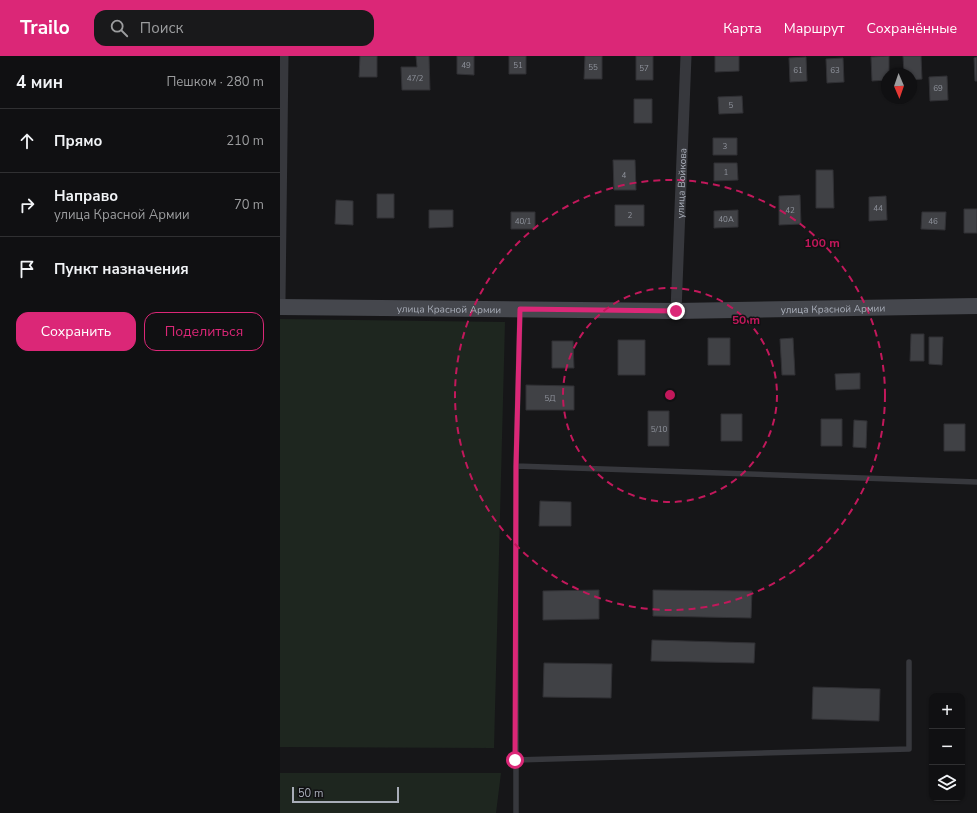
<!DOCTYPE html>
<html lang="ru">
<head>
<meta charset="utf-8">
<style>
	:root { --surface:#101012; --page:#19191b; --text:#f1f3f6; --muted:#9c9d9f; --line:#303032; --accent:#db2777 }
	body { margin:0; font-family:"Nunito Sans",sans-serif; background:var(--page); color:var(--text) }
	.controls { position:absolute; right:12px; bottom:12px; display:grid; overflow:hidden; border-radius:8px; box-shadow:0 1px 3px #0004 }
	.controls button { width:36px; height:36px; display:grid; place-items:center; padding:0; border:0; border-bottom:1px solid var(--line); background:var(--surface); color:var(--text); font:20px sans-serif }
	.compass { position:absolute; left:601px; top:12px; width:36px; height:36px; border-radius:50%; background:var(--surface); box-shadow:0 1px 3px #0004; rotate:178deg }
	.scale { position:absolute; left:12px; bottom:10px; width:107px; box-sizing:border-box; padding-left:4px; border:2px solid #a8adb8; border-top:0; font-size:11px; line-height:14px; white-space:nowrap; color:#a8adb8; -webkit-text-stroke:3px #111113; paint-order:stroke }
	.stop { position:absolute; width:12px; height:12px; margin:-9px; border:3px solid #db2777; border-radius:50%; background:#fff }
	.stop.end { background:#db2777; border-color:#fff; box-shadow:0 1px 4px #0008 }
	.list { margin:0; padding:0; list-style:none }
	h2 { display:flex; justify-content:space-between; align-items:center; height:52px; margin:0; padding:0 16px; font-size:17px }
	h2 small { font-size:13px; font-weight:400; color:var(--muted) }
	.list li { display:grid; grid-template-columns:26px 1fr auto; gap:12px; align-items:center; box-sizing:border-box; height:64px; padding:0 16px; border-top:1px solid var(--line) }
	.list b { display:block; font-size:15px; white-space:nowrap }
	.list p { margin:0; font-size:13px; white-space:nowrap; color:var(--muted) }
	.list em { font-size:13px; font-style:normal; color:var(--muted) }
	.actions { display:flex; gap:8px; padding:12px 16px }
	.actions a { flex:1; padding:9px 0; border:1px solid var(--accent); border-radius:12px; text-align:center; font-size:14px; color:var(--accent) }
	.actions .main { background:var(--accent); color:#fff }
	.icon { flex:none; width:22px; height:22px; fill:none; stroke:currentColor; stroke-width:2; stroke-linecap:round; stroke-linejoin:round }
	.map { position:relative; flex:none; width:697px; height:757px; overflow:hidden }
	header { display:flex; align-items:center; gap:24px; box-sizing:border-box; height:56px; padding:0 20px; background:var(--accent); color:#fff }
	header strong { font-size:19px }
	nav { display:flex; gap:22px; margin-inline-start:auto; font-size:14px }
	.search { width:280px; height:36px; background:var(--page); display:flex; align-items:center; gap:10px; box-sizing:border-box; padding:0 14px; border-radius:12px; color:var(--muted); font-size:15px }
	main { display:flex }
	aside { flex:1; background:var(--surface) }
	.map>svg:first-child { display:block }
	.green { fill:#1e261f }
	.building { fill:#404145; stroke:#303034 }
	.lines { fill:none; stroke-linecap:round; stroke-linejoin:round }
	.lane { stroke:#37383d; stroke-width:5.5 }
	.street { stroke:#37383d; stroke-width:11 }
	.secondary { stroke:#45474d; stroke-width:16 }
	.route { stroke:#db2777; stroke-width:5 }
	.ring { fill:none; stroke:#c2185b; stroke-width:2; stroke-dasharray:7 5 }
	.labels { text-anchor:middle; stroke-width:3; stroke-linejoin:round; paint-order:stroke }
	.number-label { font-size:8px; fill:#8e929b }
	.street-label { font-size:10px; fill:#a8adb8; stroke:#111113 }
	.centre { fill:#c2185b; stroke:#111113; stroke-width:2 }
	.ring-label { font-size:12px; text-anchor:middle; font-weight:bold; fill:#c2185b; stroke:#111113; stroke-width:3; stroke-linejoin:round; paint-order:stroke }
</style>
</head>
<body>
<header>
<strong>Trailo</strong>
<div class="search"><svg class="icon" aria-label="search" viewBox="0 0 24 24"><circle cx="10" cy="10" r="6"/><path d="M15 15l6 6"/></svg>Поиск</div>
<nav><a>Карта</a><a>Маршрут</a><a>Сохранённые</a></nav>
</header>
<main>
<aside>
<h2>4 мин<small>Пешком · 280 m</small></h2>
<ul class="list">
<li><svg class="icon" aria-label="ahead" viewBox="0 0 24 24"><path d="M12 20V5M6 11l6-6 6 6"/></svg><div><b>Прямо</b></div><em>210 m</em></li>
<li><svg class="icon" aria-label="right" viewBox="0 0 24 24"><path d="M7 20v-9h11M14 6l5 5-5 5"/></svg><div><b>Направо</b><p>улица Красной Армии</p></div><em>70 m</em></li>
<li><svg class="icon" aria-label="arrive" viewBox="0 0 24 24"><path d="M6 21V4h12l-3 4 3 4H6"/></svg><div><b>Пункт назначения</b></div></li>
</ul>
<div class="actions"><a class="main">Сохранить</a><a>Поделиться</a></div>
</aside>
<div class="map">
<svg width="697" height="757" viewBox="0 0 697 757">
	<rect width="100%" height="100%" fill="#161618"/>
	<!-- green -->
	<path class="green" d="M0,263L225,266L214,692L0,691Z
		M0,717H221L216,757H0Z"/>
	<!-- building -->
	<path class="building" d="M80,0H97V21H79Z
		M136,0H149L150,34H122L121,11H137Z
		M177,0H194V19L177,18Z
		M229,0H246V18H229Z
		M305,0H322V23H304Z
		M356,0H373V24H356Z
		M435,0H459V15L435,16Z
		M609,0V18H607V24L592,25L591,1Z
		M623,0H641L642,23L631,24V18H624Z
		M526,1L527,25L510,26L509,2Z
		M697,1V25H695L694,2Z
		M563,2L564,26L547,27L546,3Z
		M667,20L668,44L650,45L649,21Z
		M462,40L463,57L439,58L438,41Z
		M354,43H372V67H354Z
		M433,82H457V99H433Z
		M333,104H355L356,134H334Z
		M434,107H457L458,124L434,125Z
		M536,114H553L554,152H536Z
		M97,138H114V162H97Z
		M520,139L521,168L499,169V140Z
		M606,140L607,164L589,165V141Z
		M56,144L73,145V169L55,168Z
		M335,149H364V170H335Z
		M684,153H697V177H684Z
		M149,154H173V171L149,172Z
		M458,154V171L434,172V155Z
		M231,156H255V173H231Z
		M642,156H666L665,174L641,173Z
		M631,278H644V305H630Z
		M649,281H663L662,309L649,308Z
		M428,282H450V309H428Z
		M513,282L515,319H502L500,283Z
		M338,284H365V319H338Z
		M272,285H293L294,312H272Z
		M580,317V333L556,334L555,318Z
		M246,329L294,330V354H246Z
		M368,355H389V390H368Z
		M441,358H462V385H441Z
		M541,363H562V390H541Z
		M574,364L587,365L586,392L573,391Z
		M664,368H685V395H664Z
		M260,445L291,446V470H259Z
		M319,534V563L263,564V535Z
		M373,534L472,535L471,562L373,560Z
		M372,584L475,587L474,607L371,605Z
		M264,607L332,608L331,642L263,641Z
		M533,631L600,633L599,665L532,663Z"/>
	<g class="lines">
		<!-- lane -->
		<path class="lane" d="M236,410L697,426
			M235,704L629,693V606
			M236,757V410L240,255"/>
		<!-- street -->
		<g class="street">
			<path d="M0,243L3,0"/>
			<path id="s1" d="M396,255L406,0"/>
		</g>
		<!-- secondary -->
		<path class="secondary" id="s2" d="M0,251L396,255L697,250"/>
	</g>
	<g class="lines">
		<!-- route -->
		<path class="route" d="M235,704L236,410L240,253L396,255"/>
	</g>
	<!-- distance rings -->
	<g class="ring">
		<circle cx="390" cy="339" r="107"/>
		<circle cx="390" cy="339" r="215"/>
	</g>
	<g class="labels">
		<!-- number labels -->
		<g class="number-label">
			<text x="186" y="12">49</text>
			<text x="238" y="12">51</text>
			<text x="313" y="14">55</text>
			<text x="364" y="15">57</text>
			<text x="518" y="17">61</text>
			<text x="555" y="17">63</text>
			<text x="135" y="25">47/2</text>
			<text x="658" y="35">69</text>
			<text x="451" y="52">5</text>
			<text x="445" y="93">3</text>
			<text x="446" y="119">1</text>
			<text x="344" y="122">4</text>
			<text x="598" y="155">44</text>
			<text x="510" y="157">42</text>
			<text x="350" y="162">2</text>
			<text x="446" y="166">40А</text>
			<text x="243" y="168">40/1</text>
			<text x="653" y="168">46</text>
			<text x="270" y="345">5Д</text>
			<text x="379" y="376">5/10</text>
		</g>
		<!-- street labels -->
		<g class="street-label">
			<text dy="4" stroke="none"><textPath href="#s1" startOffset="128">улица Войкова</textPath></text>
			<text dy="4" stroke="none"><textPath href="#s2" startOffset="169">улица Красной Армии</textPath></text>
			<text dy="4" stroke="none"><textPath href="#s2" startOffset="553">улица Красной Армии</textPath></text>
		</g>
	</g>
	<circle cx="390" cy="339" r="6" class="centre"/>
	<g class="ring-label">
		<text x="542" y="191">100 m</text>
		<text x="466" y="268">50 m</text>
	</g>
</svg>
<div class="controls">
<button>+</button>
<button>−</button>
<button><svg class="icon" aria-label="layers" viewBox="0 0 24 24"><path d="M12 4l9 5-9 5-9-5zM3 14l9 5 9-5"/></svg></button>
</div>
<svg class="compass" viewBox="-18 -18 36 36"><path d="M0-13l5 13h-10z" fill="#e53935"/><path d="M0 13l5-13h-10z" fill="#9c9d9f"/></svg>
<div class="scale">50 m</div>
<div class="stop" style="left:235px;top:704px"></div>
<div class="stop end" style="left:396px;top:255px"></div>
</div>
</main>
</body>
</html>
